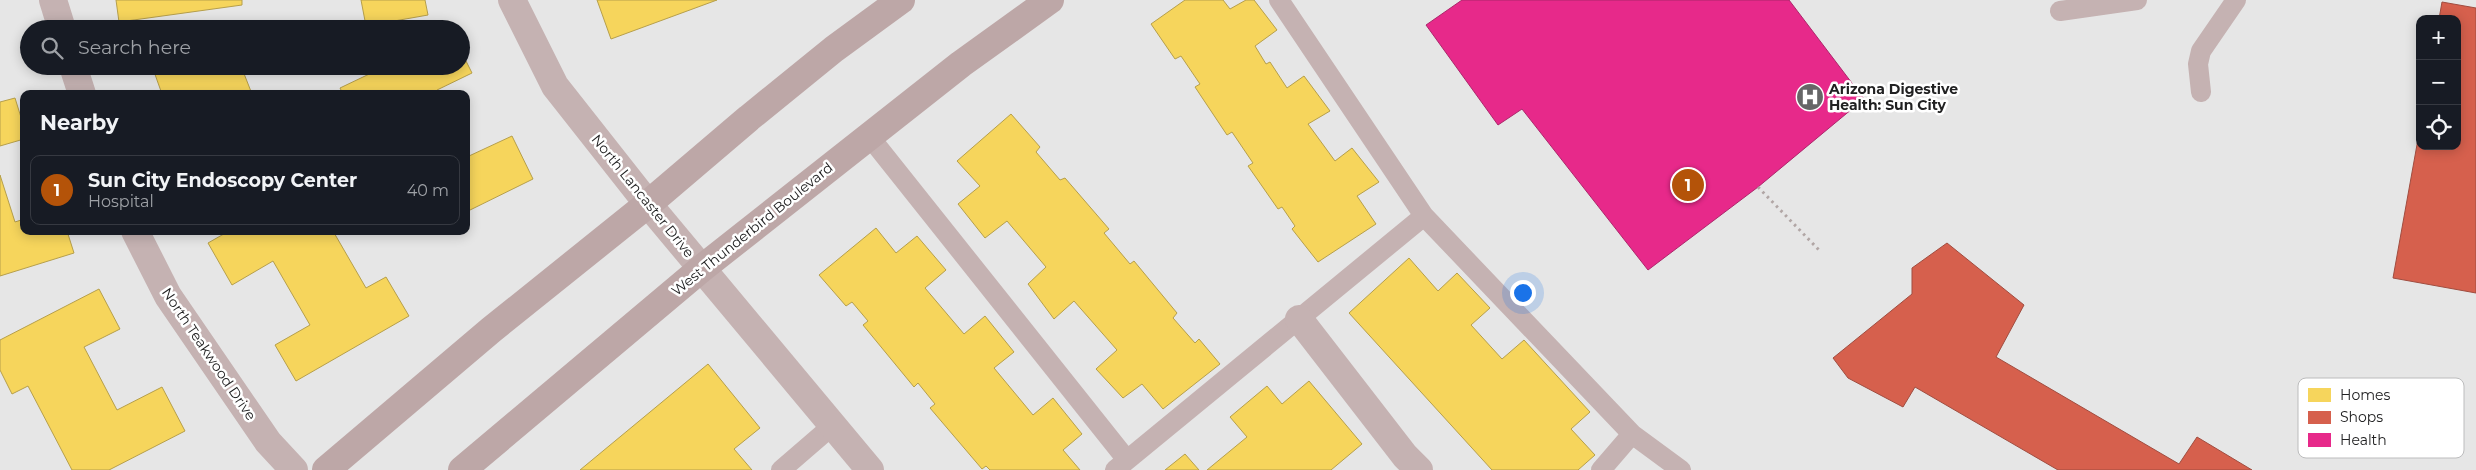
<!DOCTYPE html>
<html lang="en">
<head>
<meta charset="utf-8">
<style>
	:root { --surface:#171b24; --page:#242831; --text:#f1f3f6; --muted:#9ea1a6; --line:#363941; --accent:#b45309 }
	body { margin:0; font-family:Montserrat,sans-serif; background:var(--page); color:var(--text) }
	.controls { position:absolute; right:15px; top:15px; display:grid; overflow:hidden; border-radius:10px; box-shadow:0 2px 12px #0003 }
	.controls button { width:45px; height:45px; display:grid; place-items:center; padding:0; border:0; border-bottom:1px solid var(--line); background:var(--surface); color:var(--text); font:25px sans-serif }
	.you { position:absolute; left:1522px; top:292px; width:18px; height:18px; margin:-12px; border:4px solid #fff; border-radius:50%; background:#1a73e8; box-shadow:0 0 0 8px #1a73e833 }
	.badge { display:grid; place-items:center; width:32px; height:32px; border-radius:50%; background:var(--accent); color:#fff; font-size:16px; font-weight:700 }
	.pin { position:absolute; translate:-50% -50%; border:2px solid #fff; box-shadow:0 1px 5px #0006 }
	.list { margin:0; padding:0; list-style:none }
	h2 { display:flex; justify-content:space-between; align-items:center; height:65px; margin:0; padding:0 20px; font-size:21px }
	h2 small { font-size:16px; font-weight:400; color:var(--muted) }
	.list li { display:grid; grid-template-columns:32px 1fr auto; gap:15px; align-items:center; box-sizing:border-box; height:70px; margin:0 10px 10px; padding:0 10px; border:1px solid var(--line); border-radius:10px }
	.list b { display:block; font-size:19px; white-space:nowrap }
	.list p { margin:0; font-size:16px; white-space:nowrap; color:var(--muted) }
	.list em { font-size:16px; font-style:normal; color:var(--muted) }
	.icon { flex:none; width:28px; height:28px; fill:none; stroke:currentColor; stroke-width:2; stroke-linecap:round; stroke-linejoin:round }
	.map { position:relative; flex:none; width:2476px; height:470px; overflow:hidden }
	.search { position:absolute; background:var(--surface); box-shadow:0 2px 12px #0003; left:20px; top:20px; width:450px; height:55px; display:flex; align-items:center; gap:12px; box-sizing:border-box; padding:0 18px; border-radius:28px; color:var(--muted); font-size:19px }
	.panel { position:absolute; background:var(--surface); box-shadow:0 2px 12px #0003; left:20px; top:90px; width:450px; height:145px; border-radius:10px }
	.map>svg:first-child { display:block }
	.homes { fill:#f6d55c; stroke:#b69f4b }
	.shops { fill:#d6604d; stroke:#a04d40 }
	.health { fill:#e7298a; stroke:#ac276b }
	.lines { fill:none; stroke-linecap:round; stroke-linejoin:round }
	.path { stroke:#b1a6a5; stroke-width:3; stroke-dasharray:2.5 4; stroke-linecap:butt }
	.lane { stroke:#c5b2b2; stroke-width:20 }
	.street { stroke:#c5b2b2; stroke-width:28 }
	.secondary { stroke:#bda7a7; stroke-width:28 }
	.labels { text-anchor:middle; stroke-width:5; stroke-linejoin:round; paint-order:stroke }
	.poi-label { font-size:14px; font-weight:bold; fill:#212122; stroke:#fff; text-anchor:start }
	.street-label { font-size:14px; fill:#212122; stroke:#fff }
	.key { fill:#fff; stroke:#bcbcbd; stroke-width:1 }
	.key-label { font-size:14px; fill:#212122 }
</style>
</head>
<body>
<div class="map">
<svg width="2476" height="470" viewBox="0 0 2476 470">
	<rect width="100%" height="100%" fill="#e6e6e6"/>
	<!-- homes -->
	<path class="homes" d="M116,0H242V5L119,22Z
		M361,0H425L428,15L366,26Z
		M597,0H717L611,39Z
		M1185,0H1223L1230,9L1246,0H1254L1277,30L1255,46L1266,64L1270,62L1287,88L1304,76L1330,111L1308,124L1335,161L1352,148L1379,182L1357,196L1376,224L1318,262L1292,229L1295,226L1282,207L1278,209L1248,166L1253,163L1232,132L1227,135L1195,87L1200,84L1181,56L1175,59L1151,24Z
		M225,24L227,29H212Z
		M461,51L472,73L437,90L439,94H343L340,88L386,66H461Z
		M152,66H241L252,94H162Z
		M15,98L24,127V139L0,146V102Z
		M1011,114L1040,147L1036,152L1060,180L1065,178L1109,229L1104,233L1130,264L1134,261L1177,313L1173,318L1195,343L1199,339L1220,364L1163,409L1142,384L1123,398L1096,369L1117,350L1074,301L1054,319L1028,284L1046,267L1007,221L985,238L958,204L980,186L957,161Z
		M512,136L533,179L466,212V150L469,156Z
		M0,175L15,222L24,219V231H67L74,253L0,276Z
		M876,228L896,253L917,236L946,270L925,288L964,334L985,316L1014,352L994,368L1033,415L1053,398L1082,434L1063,450L1080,470H990L986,466L982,469L930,408L935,404L918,383L914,387L863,325L868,321L852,302L846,306L819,275Z
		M229,231H333L366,288L386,277L409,316L296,381L275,345L310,325L273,261L232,285L208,243Z
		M1409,258L1438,291L1457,273L1490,308L1471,325L1502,359L1524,340L1590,412L1571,429L1595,455L1578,470H1492L1349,313Z
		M99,289L120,329L84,347L117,410L162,387L185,431L109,470H72L28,386L12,394L0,370V340Z
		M708,364L760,428L734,449L752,470H580Z
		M1309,381L1362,444L1331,470H1207L1247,437L1230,417L1267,386L1282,404Z
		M1185,454L1199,470H1165Z"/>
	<!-- shops -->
	<path class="shops" d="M2442,2L2476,8V293L2393,278L2420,128V146H2457V19H2439Z
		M1947,243L2024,305L1996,357L2179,464L2197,437L2252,470H2058L1915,387L1903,407L1848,378L1833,358L1912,294V268Z"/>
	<!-- health -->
	<path class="health" d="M1462,0H1789L1864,99L1758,187L1648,270L1522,109L1498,125L1426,25Z"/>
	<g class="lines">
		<!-- path -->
		<path class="path" d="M1758,187L1819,250"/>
		<!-- lane -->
		<path class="lane" d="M1279,0L1424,216L1632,434
			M2060,11L2137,0
			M2201,92L2198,64L2201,51L2236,0
			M869,136L1127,460
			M781,470L832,426
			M1115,470L1424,216
			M1601,470L1632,434L1681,470"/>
		<!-- street -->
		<path class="street" d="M53,0L62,29
			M512,0L555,86L648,204L870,470
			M73,66L82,94
			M135,231L168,296L268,442L294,470
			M1299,319L1405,456L1419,470"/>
		<!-- secondary -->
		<path class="secondary" d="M326,470L491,330L648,204L749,118L834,49L901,0
			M462,470L701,269L961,64L1050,0"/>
	</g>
	<!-- icons -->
	<defs>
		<g id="hospital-disc" transform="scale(1.4375)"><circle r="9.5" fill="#666667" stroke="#fff"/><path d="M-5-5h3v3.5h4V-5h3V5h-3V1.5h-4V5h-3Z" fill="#fff"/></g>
	</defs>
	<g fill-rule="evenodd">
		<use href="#hospital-disc" x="1810" y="97"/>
	</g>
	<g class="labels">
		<!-- poi labels -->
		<g class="poi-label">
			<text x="1829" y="94">Arizona Digestive<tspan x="1829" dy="16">Health: Sun City</tspan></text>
		</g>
		<!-- street labels -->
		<g class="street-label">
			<text transform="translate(643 196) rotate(51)" y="5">North Lancaster Drive</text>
			<text transform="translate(752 229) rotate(-39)" y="5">West Thunderbird Boulevard</text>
			<text transform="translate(209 354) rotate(56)" y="5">North Teakwood Drive</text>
		</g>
	</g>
	<!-- legend -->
	<rect x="2298" y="378" width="166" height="80" rx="8" class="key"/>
	<rect x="2308" y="388" width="23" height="14" fill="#f6d55c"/>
	<rect x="2308" y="411" width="23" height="13" fill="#d6604d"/>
	<rect x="2308" y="433" width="23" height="14" fill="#e7298a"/>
	<g class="key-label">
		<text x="2340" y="400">Homes</text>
		<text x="2340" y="422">Shops</text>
		<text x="2340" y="445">Health</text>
	</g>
</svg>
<div class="controls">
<button>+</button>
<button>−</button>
<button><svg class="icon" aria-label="locate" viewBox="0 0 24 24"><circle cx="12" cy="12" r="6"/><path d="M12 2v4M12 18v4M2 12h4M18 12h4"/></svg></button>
</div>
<div class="you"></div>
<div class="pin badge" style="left:1688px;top:185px">1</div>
<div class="search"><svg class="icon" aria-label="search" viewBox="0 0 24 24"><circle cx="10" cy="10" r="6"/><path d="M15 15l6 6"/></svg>Search here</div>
<section class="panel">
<h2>Nearby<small></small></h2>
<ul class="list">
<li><span class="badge">1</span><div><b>Sun City Endoscopy Center</b><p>Hospital</p></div><em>40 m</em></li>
</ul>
</section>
</div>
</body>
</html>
